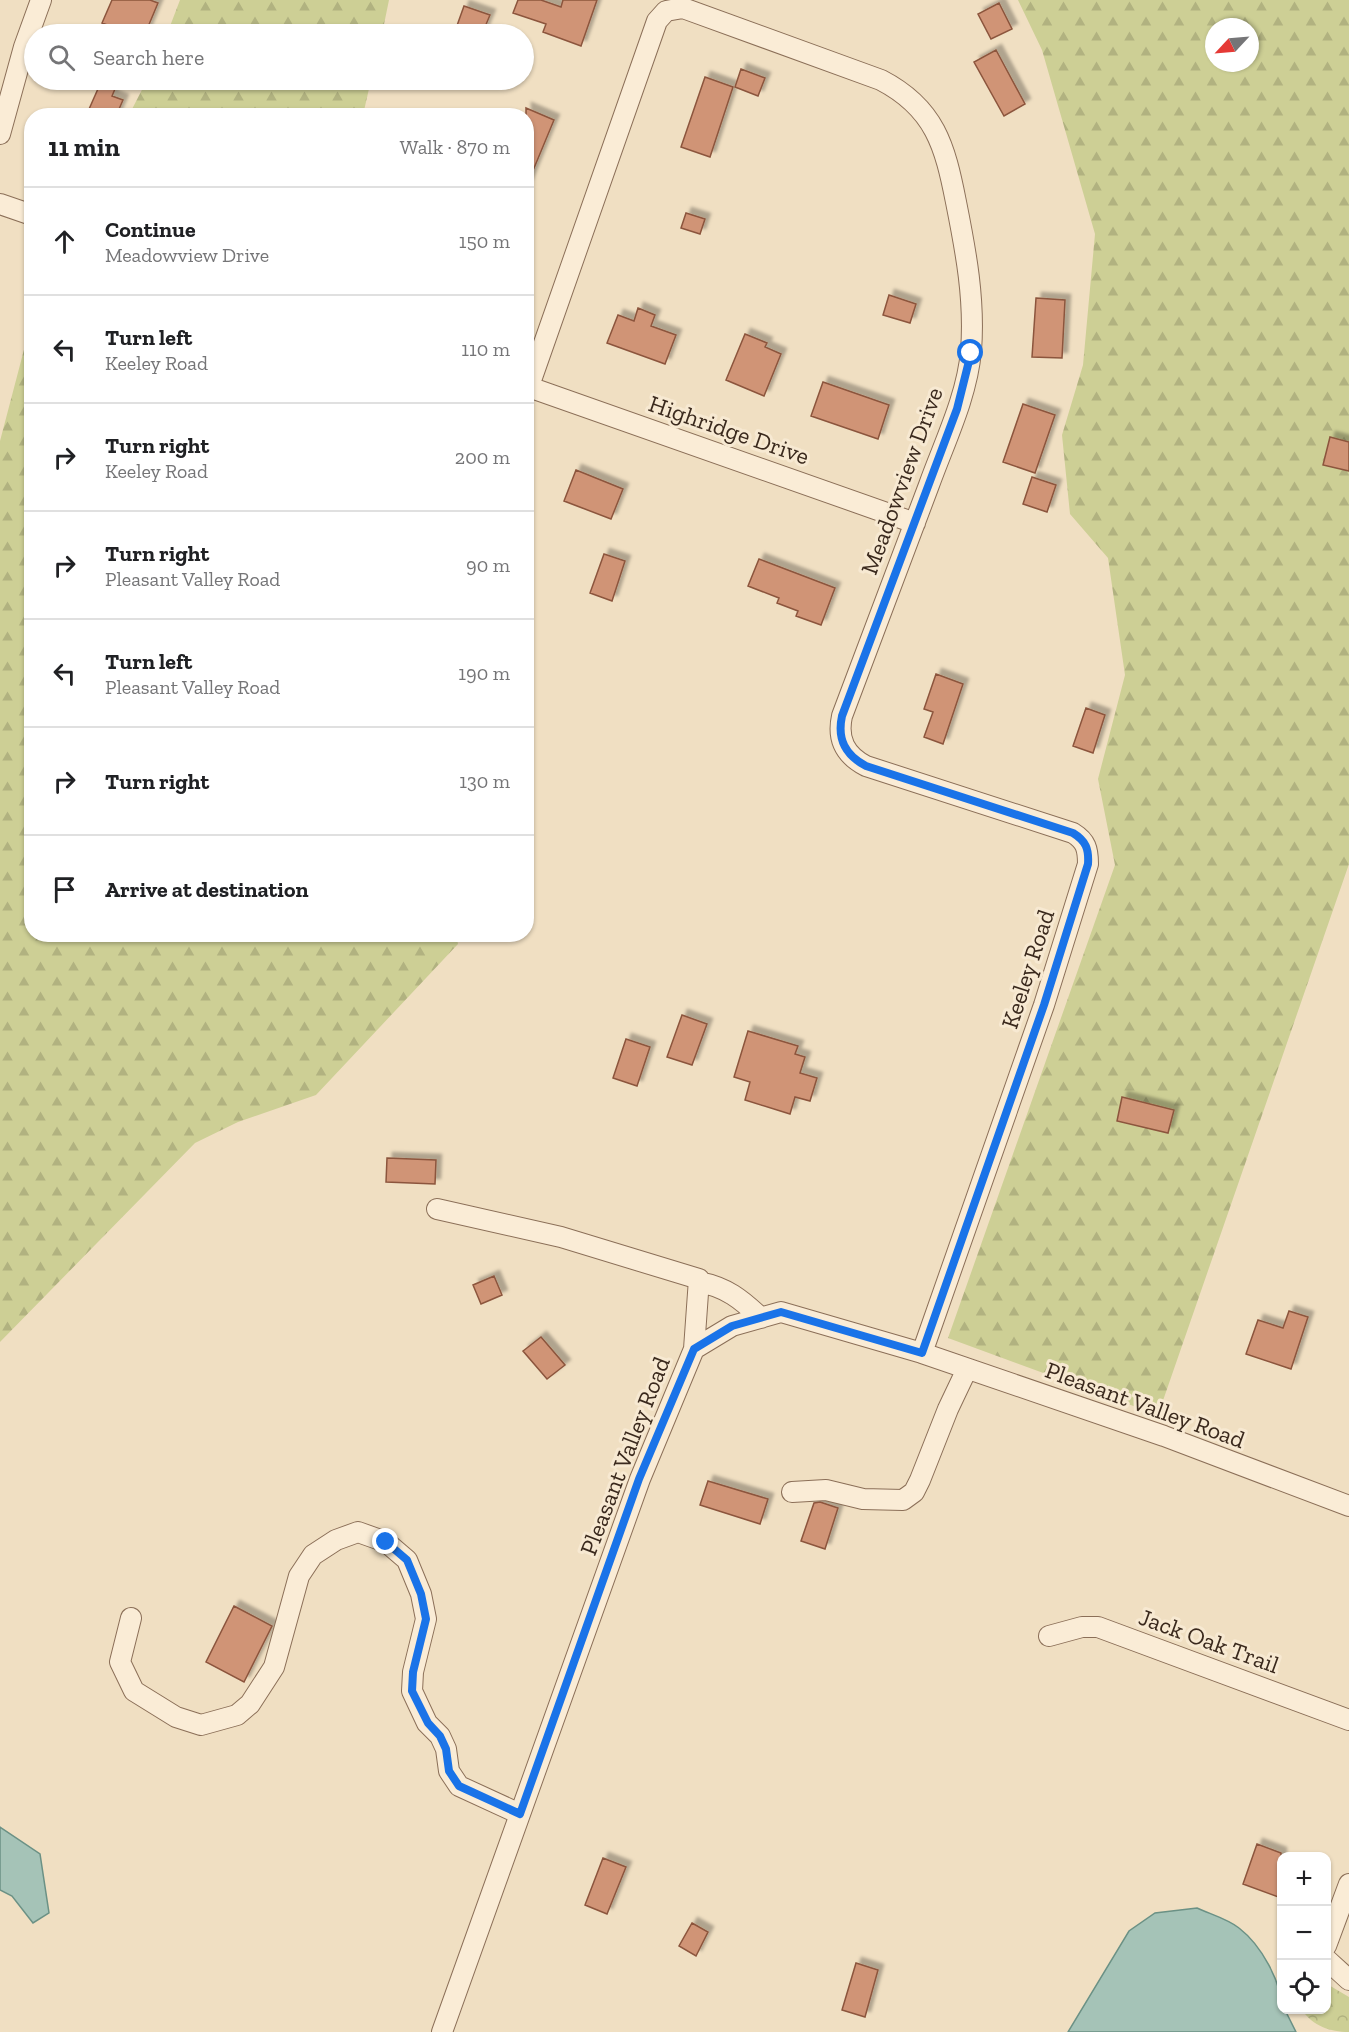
<!DOCTYPE html>
<html lang="en">
<head>
<meta charset="utf-8">
<style>
	:root { --surface:#fff; --page:#f2f2f2; --text:#202124; --muted:#757577; --line:#e0e0e0 }
	body { margin:0; font-family:"Zilla Slab",serif; background:var(--page); color:var(--text) }
	.controls { position:absolute; right:18px; bottom:18px; display:grid; overflow:hidden; border-radius:12px; box-shadow:0 2px 4px #0004 }
	.controls button { width:54px; height:54px; display:grid; place-items:center; padding:0; border:0; border-bottom:2px solid var(--line); background:var(--surface); color:var(--text); font:30px sans-serif }
	.compass { position:absolute; left:1205px; top:18px; width:54px; height:54px; border-radius:50%; background:var(--surface); box-shadow:0 2px 4px #0004; rotate:244deg }
	.stop { position:absolute; width:18px; height:18px; margin:-14px; border:4px solid #1a73e8; border-radius:50%; background:#fff }
	.stop.end { background:#1a73e8; border-color:#fff; box-shadow:0 2px 6px #0008 }
	.list { margin:0; padding:0; list-style:none }
	h2 { display:flex; justify-content:space-between; align-items:center; height:78px; margin:0; padding:0 24px; font-size:26px }
	h2 small { font-size:20px; font-weight:400; color:var(--muted) }
	.list li { display:grid; grid-template-columns:39px 1fr auto; gap:18px; align-items:center; box-sizing:border-box; height:108px; padding:0 24px; border-top:2px solid var(--line) }
	.list b { display:block; font-size:22px; white-space:nowrap }
	.list p { margin:0; font-size:20px; white-space:nowrap; color:var(--muted) }
	.list em { font-size:20px; font-style:normal; color:var(--muted) }
	.icon { flex:none; width:33px; height:33px; fill:none; stroke:currentColor; stroke-width:2; stroke-linecap:round; stroke-linejoin:round }
	.map { position:relative; flex:none; width:1349px; height:2032px; overflow:hidden }
	.search { position:absolute; background:var(--surface); box-shadow:0 2px 4px #0004; left:24px; top:24px; width:510px; height:66px; display:flex; align-items:center; gap:15px; box-sizing:border-box; padding:0 21px; border-radius:33px; color:var(--muted); font-size:22px }
	.panel { position:absolute; background:var(--surface); box-shadow:0 2px 4px #0004; left:24px; top:108px; width:510px; height:834px; border-radius:24px }
	.map>svg:first-child { display:block }
	.forest { fill:url(#forest-firs); fill-rule:evenodd }
	.park { fill:url(#park-crowns) }
	.water { fill:#a5c3b7; stroke:#6b9185; stroke-width:1.5 }
	.building { fill:#d09476; stroke:#8c553d; stroke-width:1.5; filter:url(#shadow) }
	.lines { fill:none; stroke-linecap:round; stroke-linejoin:round }
	.minor-casing { stroke:#8b6f58; stroke-width:22 }
	.minor { stroke:#faecd6; stroke-width:20 }
	.route { stroke:#1a73e8; stroke-width:8 }
	.labels { text-anchor:middle; stroke-width:6; stroke-linejoin:round; paint-order:stroke }
	.street-label { font-size:24px; fill:#3a291d; stroke:#f7e9d2 }
</style>
</head>
<body>
<div class="map">
<svg width="1349" height="2032" viewBox="0 0 1349 2032">
	<defs>
		<pattern id="forest-firs" width="22" height="20" patternUnits="userSpaceOnUse" patternTransform="scale(1.5)"><rect width="22" height="20" fill="#cdcf95"/><path d="M5 1l3.5 6h-7zM16 11l3.5 6h-7z" fill="#b1b280"/></pattern>
		<pattern id="park-crowns" width="20" height="18" patternUnits="userSpaceOnUse" patternTransform="scale(1.5)"><rect width="20" height="18" fill="#cdcf95"/><path d="M2 6a3 3 0 1 1 6 0M12 15a3 3 0 1 1 6 0" fill="none" stroke="#b1b280"/></pattern>
		<filter id="shadow"><feDropShadow dx="5.5" dy="-5.5" stdDeviation="1.5" flood-color="#0004"/></filter>
	</defs>
	<rect width="100%" height="100%" fill="#f0dfc2"/>
	<!-- forest -->
	<path class="forest" d="M180,0H389L382,34H167Z
		M1018,0H1349V864L1158,1415L948,1338L1115,865L1098,779L1125,675L1108,558L1070,514L1062,435L1083,365L1095,234L1042,50ZM1214,27H1250V63H1214Z
		M147,80H371L363,115H129Z
		M31,323L32,934H456L458,944L316,1095L238,1122L195,1143L0,1342V441Z"/>
	<!-- park -->
	<path class="park" d="M1327,1984L1349,1997V2032C1330,2032 1313,2026 1302,2010H1326Z"/>
	<!-- water -->
	<path class="water" d="M0,1827L40,1854L49,1913L33,1923L12,1896L0,1890Z
		M1197,1908C1210,1914 1228,1919 1239,1928C1261,1945 1282,1982 1282,2010H1285L1296,2032H1068L1129,1931L1155,1913Z"/>
	<!-- building -->
	<path class="building" d="M112,0H150L158,3L145,34H131L102,23Z
		M518,0H541L561,7L563,0H597L581,46L543,32L546,24L513,13Z
		M999,3L1012,29L991,39L978,14Z
		M464,6L490,15L482,34H454Z
		M996,50L1025,104L1004,116L974,62Z
		M741,69L765,78L758,96L735,87Z
		M705,77L733,87L710,157L681,147Z
		M101,82L115,89L112,96L123,100L116,116H86Z
		M526,108L554,120L527,185L526,184Z
		M686,213L705,219L700,234L681,228Z
		M889,295L916,304L910,323L883,315Z
		M1036,298L1065,300L1062,358L1032,357Z
		M638,308L655,315L651,326L676,335L665,364L607,343L618,315L634,321Z
		M745,334L767,343L765,347L781,354L764,396L726,380Z
		M823,382L889,405L878,439L811,416Z
		M1023,404L1055,415L1035,473L1003,462Z
		M1330,437L1349,442V471L1323,465Z
		M576,470L623,489L611,519L564,501Z
		M1032,477L1056,485L1047,512L1023,504Z
		M604,554L625,561L612,601L590,593Z
		M759,559L835,588L821,625L796,616L798,611L777,603L779,598L748,586Z
		M936,674L963,684L943,744L924,737L933,712L924,709Z
		M1086,708L1105,715L1093,753L1073,746Z
		M682,1015L707,1024L692,1065L667,1057Z
		M748,1031L798,1046L795,1054L805,1057L800,1073L817,1078L810,1101L795,1097L790,1114L745,1100L750,1082L734,1077Z
		M626,1039L650,1047L637,1086L613,1078Z
		M1122,1097L1174,1110L1168,1133L1117,1121Z
		M387,1158L436,1160L435,1184L386,1182Z
		M494,1276L502,1295L481,1304L473,1285Z
		M1289,1311L1308,1317L1291,1369L1246,1354L1258,1320L1283,1328Z
		M541,1337L565,1365L547,1379L523,1351Z
		M708,1481L768,1499L760,1524L700,1505Z
		M820,1502L838,1508L825,1549L801,1541L814,1503Z
		M234,1606L272,1626L244,1682L206,1662Z
		M1257,1844L1281,1853V1898L1243,1884Z
		M603,1858L626,1867L607,1914L585,1905Z
		M692,1923L708,1932L696,1956L679,1946Z
		M856,1963L878,1970L865,2017L842,2010Z"/>
	<g class="lines">
		<!-- minor casing -->
		<g class="minor-casing">
			<path id="minor" d="M0,134L24,47L41,0
				M0,204L32,215
				M526,386L915,523
				M529,386L657,21L666,11L683,8L881,80C935,108 945,146 956,202C966,252 975,300 971,351C967,397 944,443 929,485C900,562 871,639 842,716C837,739 845,755 866,766L1073,833C1086,841 1088,849 1088,864L1044,1005L922,1353
				M437,1209L561,1237L699,1279L694,1349
				M699,1282C726,1287 741,1299 761,1318
				M792,1492L826,1490L863,1499L903,1500L914,1492L920,1480L948,1409L967,1369
				M131,1618L120,1662L134,1691L176,1717L201,1725L237,1715L250,1704L274,1667L299,1576L313,1555L336,1540L358,1532L386,1542L407,1560L421,1594L426,1619L413,1672L412,1691L427,1723L440,1736L446,1749L449,1771L459,1786L520,1814
				M1049,1636L1082,1627H1098L1349,1720
				M1326,1946L1349,1884
				M1326,1959L1349,1980
				M442,2032L640,1479L694,1349L732,1326L781,1312L922,1353L1164,1436L1349,1506"/>
		</g>
		<!-- minor -->
		<use href="#minor" class="minor"/>
	</g>
	<g class="lines">
		<!-- route -->
		<path class="route" d="M386,1542L407,1560L421,1594L426,1619L413,1672L412,1691L428,1723L440,1736L446,1749L449,1771L459,1786L520,1814L639,1479L694,1349L732,1326L781,1312L922,1353L1044,1005L1088,864C1089,849 1086,841 1073,833L866,766C845,755 837,739 842,716L957,409L971,353"/>
	</g>
	<g class="labels">
		<!-- street labels -->
		<g class="street-label">
			<text transform="translate(729 430) rotate(19)" y="8">Highridge Drive</text>
			<text transform="translate(902 481) rotate(-70)" y="8">Meadowview Drive</text>
			<text transform="translate(1028 969) rotate(-72)" y="8">Keeley Road</text>
			<text transform="translate(1145 1405) rotate(20)" y="8">Pleasant Valley Road</text>
			<text transform="translate(625 1456) rotate(-69)" y="8">Pleasant Valley Road</text>
			<text transform="translate(1209 1641) rotate(20)" y="8">Jack Oak Trail</text>
		</g>
	</g>
</svg>
<div class="controls">
<button>+</button>
<button>−</button>
<button><svg class="icon" aria-label="locate" viewBox="0 0 24 24"><circle cx="12" cy="12" r="6"/><path d="M12 2v4M12 18v4M2 12h4M18 12h4"/></svg></button>
</div>
<svg class="compass" viewBox="-18 -18 36 36"><path d="M0-13l5 13h-10z" fill="#e53935"/><path d="M0 13l5-13h-10z" fill="#757577"/></svg>
<div class="stop" style="left:971px;top:353px"></div>
<div class="stop end" style="left:386px;top:1542px"></div>
<div class="search"><svg class="icon" aria-label="search" viewBox="0 0 24 24"><circle cx="10" cy="10" r="6"/><path d="M15 15l6 6"/></svg>Search here</div>
<section class="panel">
<h2>11 min<small>Walk · 870 m</small></h2>
<ul class="list">
<li><svg class="icon" aria-label="ahead" viewBox="0 0 24 24"><path d="M12 20V5M6 11l6-6 6 6"/></svg><div><b>Continue</b><p>Meadowview Drive</p></div><em>150 m</em></li>
<li><svg class="icon" aria-label="left" viewBox="0 0 24 24"><path d="M17 20v-9H6M10 6l-5 5 5 5"/></svg><div><b>Turn left</b><p>Keeley Road</p></div><em>110 m</em></li>
<li><svg class="icon" aria-label="right" viewBox="0 0 24 24"><path d="M7 20v-9h11M14 6l5 5-5 5"/></svg><div><b>Turn right</b><p>Keeley Road</p></div><em>200 m</em></li>
<li><svg class="icon" aria-label="right" viewBox="0 0 24 24"><path d="M7 20v-9h11M14 6l5 5-5 5"/></svg><div><b>Turn right</b><p>Pleasant Valley Road</p></div><em>90 m</em></li>
<li><svg class="icon" aria-label="left" viewBox="0 0 24 24"><path d="M17 20v-9H6M10 6l-5 5 5 5"/></svg><div><b>Turn left</b><p>Pleasant Valley Road</p></div><em>190 m</em></li>
<li><svg class="icon" aria-label="right" viewBox="0 0 24 24"><path d="M7 20v-9h11M14 6l5 5-5 5"/></svg><div><b>Turn right</b></div><em>130 m</em></li>
<li><svg class="icon" aria-label="arrive" viewBox="0 0 24 24"><path d="M6 21V4h12l-3 4 3 4H6"/></svg><div><b>Arrive at destination</b></div></li>
</ul>
</section>
</div>
</body>
</html>
